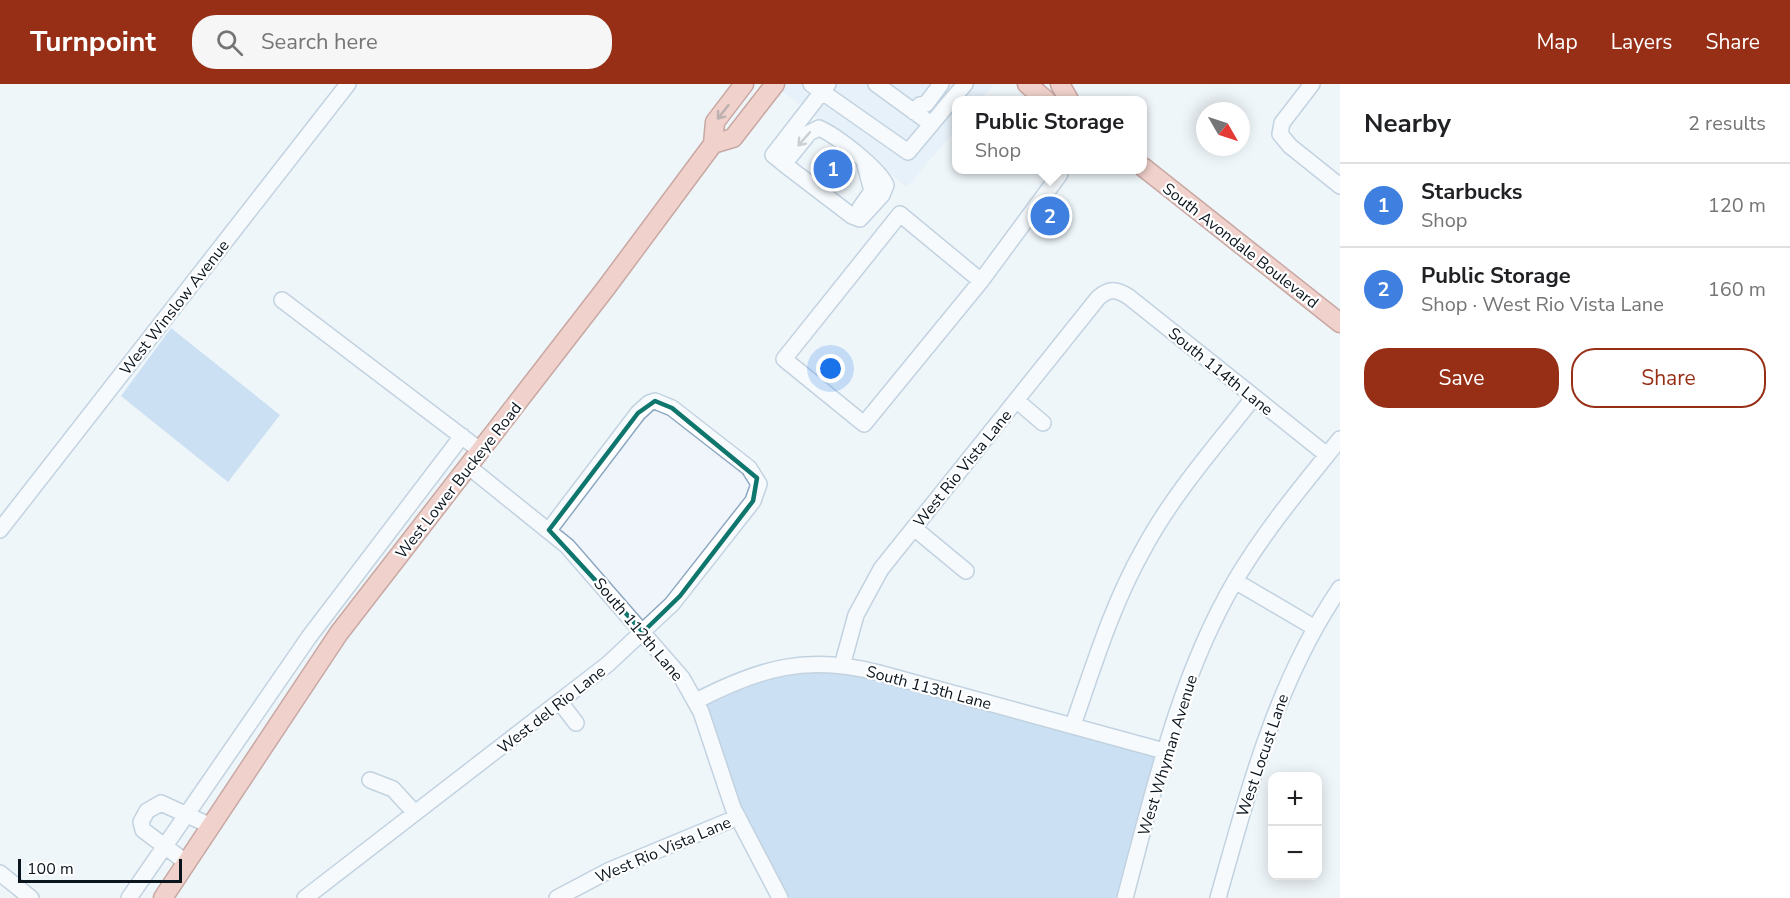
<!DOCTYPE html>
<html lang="en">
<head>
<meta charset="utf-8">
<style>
	:root { --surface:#fff; --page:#f6f6f6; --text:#202124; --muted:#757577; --line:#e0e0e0; --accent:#972f17 }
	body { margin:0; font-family:"Nunito Sans",sans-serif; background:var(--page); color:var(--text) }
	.controls { position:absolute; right:18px; bottom:18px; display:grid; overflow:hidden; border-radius:12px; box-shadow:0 3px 15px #0003 }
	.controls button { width:54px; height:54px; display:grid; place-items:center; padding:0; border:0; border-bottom:2px solid var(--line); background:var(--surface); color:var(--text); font:30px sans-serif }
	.compass { position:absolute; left:1196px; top:18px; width:54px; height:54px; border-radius:50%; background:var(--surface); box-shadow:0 3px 15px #0003; rotate:129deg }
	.scale { position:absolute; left:18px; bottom:15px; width:164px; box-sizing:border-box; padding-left:6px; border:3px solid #0a151e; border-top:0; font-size:16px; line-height:21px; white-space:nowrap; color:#0a151e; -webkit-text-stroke:4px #fff; paint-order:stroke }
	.you { position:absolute; left:831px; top:285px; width:21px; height:21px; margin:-15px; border:4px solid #fff; border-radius:50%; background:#1a73e8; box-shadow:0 0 0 9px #1a73e833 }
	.badge { display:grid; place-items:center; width:39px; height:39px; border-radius:50%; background:var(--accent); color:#fff; font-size:20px; font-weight:700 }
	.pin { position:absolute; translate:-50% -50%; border:3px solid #fff; box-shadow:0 2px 6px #0006 }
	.popup { position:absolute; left:952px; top:12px; width:195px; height:78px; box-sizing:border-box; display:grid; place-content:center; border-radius:12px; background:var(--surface); filter:drop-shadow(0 2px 4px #0005); font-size:20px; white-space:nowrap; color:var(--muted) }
	.popup b { font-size:22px; color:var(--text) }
	.popup::after { content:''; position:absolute; left:50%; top:100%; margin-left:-12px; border:12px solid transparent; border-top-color:var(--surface) }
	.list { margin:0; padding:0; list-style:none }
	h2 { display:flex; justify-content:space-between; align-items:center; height:78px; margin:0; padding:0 24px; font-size:26px }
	h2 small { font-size:20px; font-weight:400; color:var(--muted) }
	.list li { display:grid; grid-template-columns:39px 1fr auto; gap:18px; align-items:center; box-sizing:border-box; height:84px; padding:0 24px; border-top:2px solid var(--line) }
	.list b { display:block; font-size:22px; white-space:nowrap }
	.list p { margin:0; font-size:20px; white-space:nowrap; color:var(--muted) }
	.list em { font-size:20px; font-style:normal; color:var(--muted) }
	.actions { display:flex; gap:12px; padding:18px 24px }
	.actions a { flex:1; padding:14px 0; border:2px solid var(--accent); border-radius:24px; text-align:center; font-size:21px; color:var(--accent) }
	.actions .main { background:var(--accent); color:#fff }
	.icon { flex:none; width:33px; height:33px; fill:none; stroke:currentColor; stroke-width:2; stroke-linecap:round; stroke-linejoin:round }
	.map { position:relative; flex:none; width:1340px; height:814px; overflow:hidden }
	header { display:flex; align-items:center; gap:36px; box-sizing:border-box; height:84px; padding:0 30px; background:var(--accent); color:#fff }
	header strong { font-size:28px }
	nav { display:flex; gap:33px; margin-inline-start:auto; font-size:21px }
	.search { width:420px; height:54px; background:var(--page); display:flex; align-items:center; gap:15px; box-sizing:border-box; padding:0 21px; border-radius:24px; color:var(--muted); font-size:22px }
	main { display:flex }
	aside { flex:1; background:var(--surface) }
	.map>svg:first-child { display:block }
	.built { fill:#ddebf8 }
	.green { fill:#9fc5e9 }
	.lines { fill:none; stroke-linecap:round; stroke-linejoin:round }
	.minor-casing { stroke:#8ca7c1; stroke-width:18 }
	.major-casing { stroke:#9a4a3b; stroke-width:21 }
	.minor { stroke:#fff; stroke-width:15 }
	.major { stroke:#f1a492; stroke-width:18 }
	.oneway { stroke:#7e5c58 }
	.oneway2 { stroke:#9da1a5 }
	.marked { fill:none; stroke:#0f766e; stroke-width:4.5; stroke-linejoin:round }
	.labels { text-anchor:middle; stroke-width:4.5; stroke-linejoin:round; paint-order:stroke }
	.street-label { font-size:16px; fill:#0a151e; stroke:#fff }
</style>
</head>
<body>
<header>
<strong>Turnpoint</strong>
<div class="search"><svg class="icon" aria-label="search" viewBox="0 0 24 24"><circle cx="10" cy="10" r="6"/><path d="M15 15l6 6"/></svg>Search here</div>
<nav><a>Map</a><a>Layers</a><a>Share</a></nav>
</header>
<main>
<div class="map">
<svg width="1340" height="814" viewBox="0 0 1340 814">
	<rect width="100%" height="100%" fill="#eff5fa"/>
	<!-- built -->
	<path class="built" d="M786,0H994L980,16H957V44L907,103L781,6Z"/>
	<!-- green -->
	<path class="green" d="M171,244L280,331L228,398L121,312Z
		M819,580L1164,667L1125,814H780L745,747L696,617L724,603Z"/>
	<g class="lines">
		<!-- minor casing -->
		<g class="minor-casing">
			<path id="minor" d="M811,0L908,68L965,0
				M876,0L931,40
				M1312,0L1282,39L1280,50L1290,62L1340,102
				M914,28L920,21L926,20L941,0
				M784,80L809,49L819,44C837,52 878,84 886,101L882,111L860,135L852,132L784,80L773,71L828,0
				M860,124L872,107L865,81
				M981,197L864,340L784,275L900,130L981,197L1060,90V86
				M282,216L481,367
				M1016,316L1043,339
				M469,383L567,462L682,594L701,628L733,724L780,814
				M914,444L966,487
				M0,446L348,0
				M1235,497L1315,544
				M842,582L856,531L881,485L1098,214C1109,204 1117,205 1129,213L1327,371
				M696,617C760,584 807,570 879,589L1164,667
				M560,618L576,639
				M1073,641C1094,581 1112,521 1143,466C1173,410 1215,363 1254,313
				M370,696L393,705L415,729
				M187,779L143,746L141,738L147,727L161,719L211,742
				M0,789L31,814
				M129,814L309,553L462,352
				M305,814L608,580L672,520L753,417L759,400L749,384L672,324L655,317L649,319L638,329L549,446
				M557,814L610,786L738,733
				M1125,814C1154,706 1178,595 1235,497C1265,446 1303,401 1340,355
				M1218,814C1249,705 1276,598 1340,504"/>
		</g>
		<!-- major casing -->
		<g class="major-casing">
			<path id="major" d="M1027,0L1046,16
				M1060,0L1069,16
				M713,60L715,38L744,0
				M1143,83L1340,239
				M163,814L339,549L606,204L713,60L733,54L775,0"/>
		</g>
		<!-- minor -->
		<use href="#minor" class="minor"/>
		<!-- major -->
		<use href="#major" class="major"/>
	</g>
	<!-- one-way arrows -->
	<defs><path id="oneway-shaft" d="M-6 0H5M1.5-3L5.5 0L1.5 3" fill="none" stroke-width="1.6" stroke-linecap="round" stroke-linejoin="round" transform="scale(1.5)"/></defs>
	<use class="oneway" href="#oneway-shaft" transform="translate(723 28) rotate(128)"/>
	<use class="oneway2" href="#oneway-shaft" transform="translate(804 55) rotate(131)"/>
	<!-- marked area -->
	<path d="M0 0H1340V814H0ZM655,317L672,324L757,394L753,417L680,512L643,548L549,446L638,329Z" fill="#eff5fa" fill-opacity=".55" fill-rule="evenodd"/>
	<path class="marked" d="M655,317L672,324L757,394L753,417L680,512L643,548L549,446L638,329Z"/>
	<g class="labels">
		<!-- street labels -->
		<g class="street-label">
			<text transform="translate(1241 161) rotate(38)" y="6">South Avondale Boulevard</text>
			<text transform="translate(174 223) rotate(-52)" y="6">West Winslow Avenue</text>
			<text transform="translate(1221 287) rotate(39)" y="6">South 114th Lane</text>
			<text transform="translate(962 384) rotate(-51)" y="6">West Rio Vista Lane</text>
			<text transform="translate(458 396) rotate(-52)" y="6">West Lower Buckeye Road</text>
			<text transform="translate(639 545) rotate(50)" y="6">South 112th Lane</text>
			<text transform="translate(929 603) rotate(15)" y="6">South 113th Lane</text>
			<text transform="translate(551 625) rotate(-38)" y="6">West del Rio Lane</text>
			<text transform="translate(1167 671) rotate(-73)" y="6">West Whyman Avenue</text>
			<text transform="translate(1262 671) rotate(-71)" y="6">West Locust Lane</text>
			<text transform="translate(663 765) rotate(-23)" y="6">West Rio Vista Lane</text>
		</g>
	</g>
</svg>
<div class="controls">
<button>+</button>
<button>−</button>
</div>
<svg class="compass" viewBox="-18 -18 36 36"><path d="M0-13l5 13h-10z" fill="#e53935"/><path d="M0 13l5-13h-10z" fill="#757577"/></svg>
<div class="scale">100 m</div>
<div class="you"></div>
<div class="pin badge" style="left:833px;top:85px;background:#3f7fe0">1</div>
<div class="pin badge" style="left:1050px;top:132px;background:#3f7fe0">2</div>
<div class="popup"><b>Public Storage</b>Shop</div>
</div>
<aside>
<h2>Nearby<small>2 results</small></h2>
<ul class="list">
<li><span class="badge" style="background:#3f7fe0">1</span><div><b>Starbucks</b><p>Shop</p></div><em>120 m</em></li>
<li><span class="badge" style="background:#3f7fe0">2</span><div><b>Public Storage</b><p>Shop · West Rio Vista Lane</p></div><em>160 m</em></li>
</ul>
<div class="actions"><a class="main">Save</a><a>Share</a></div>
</aside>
</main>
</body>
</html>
